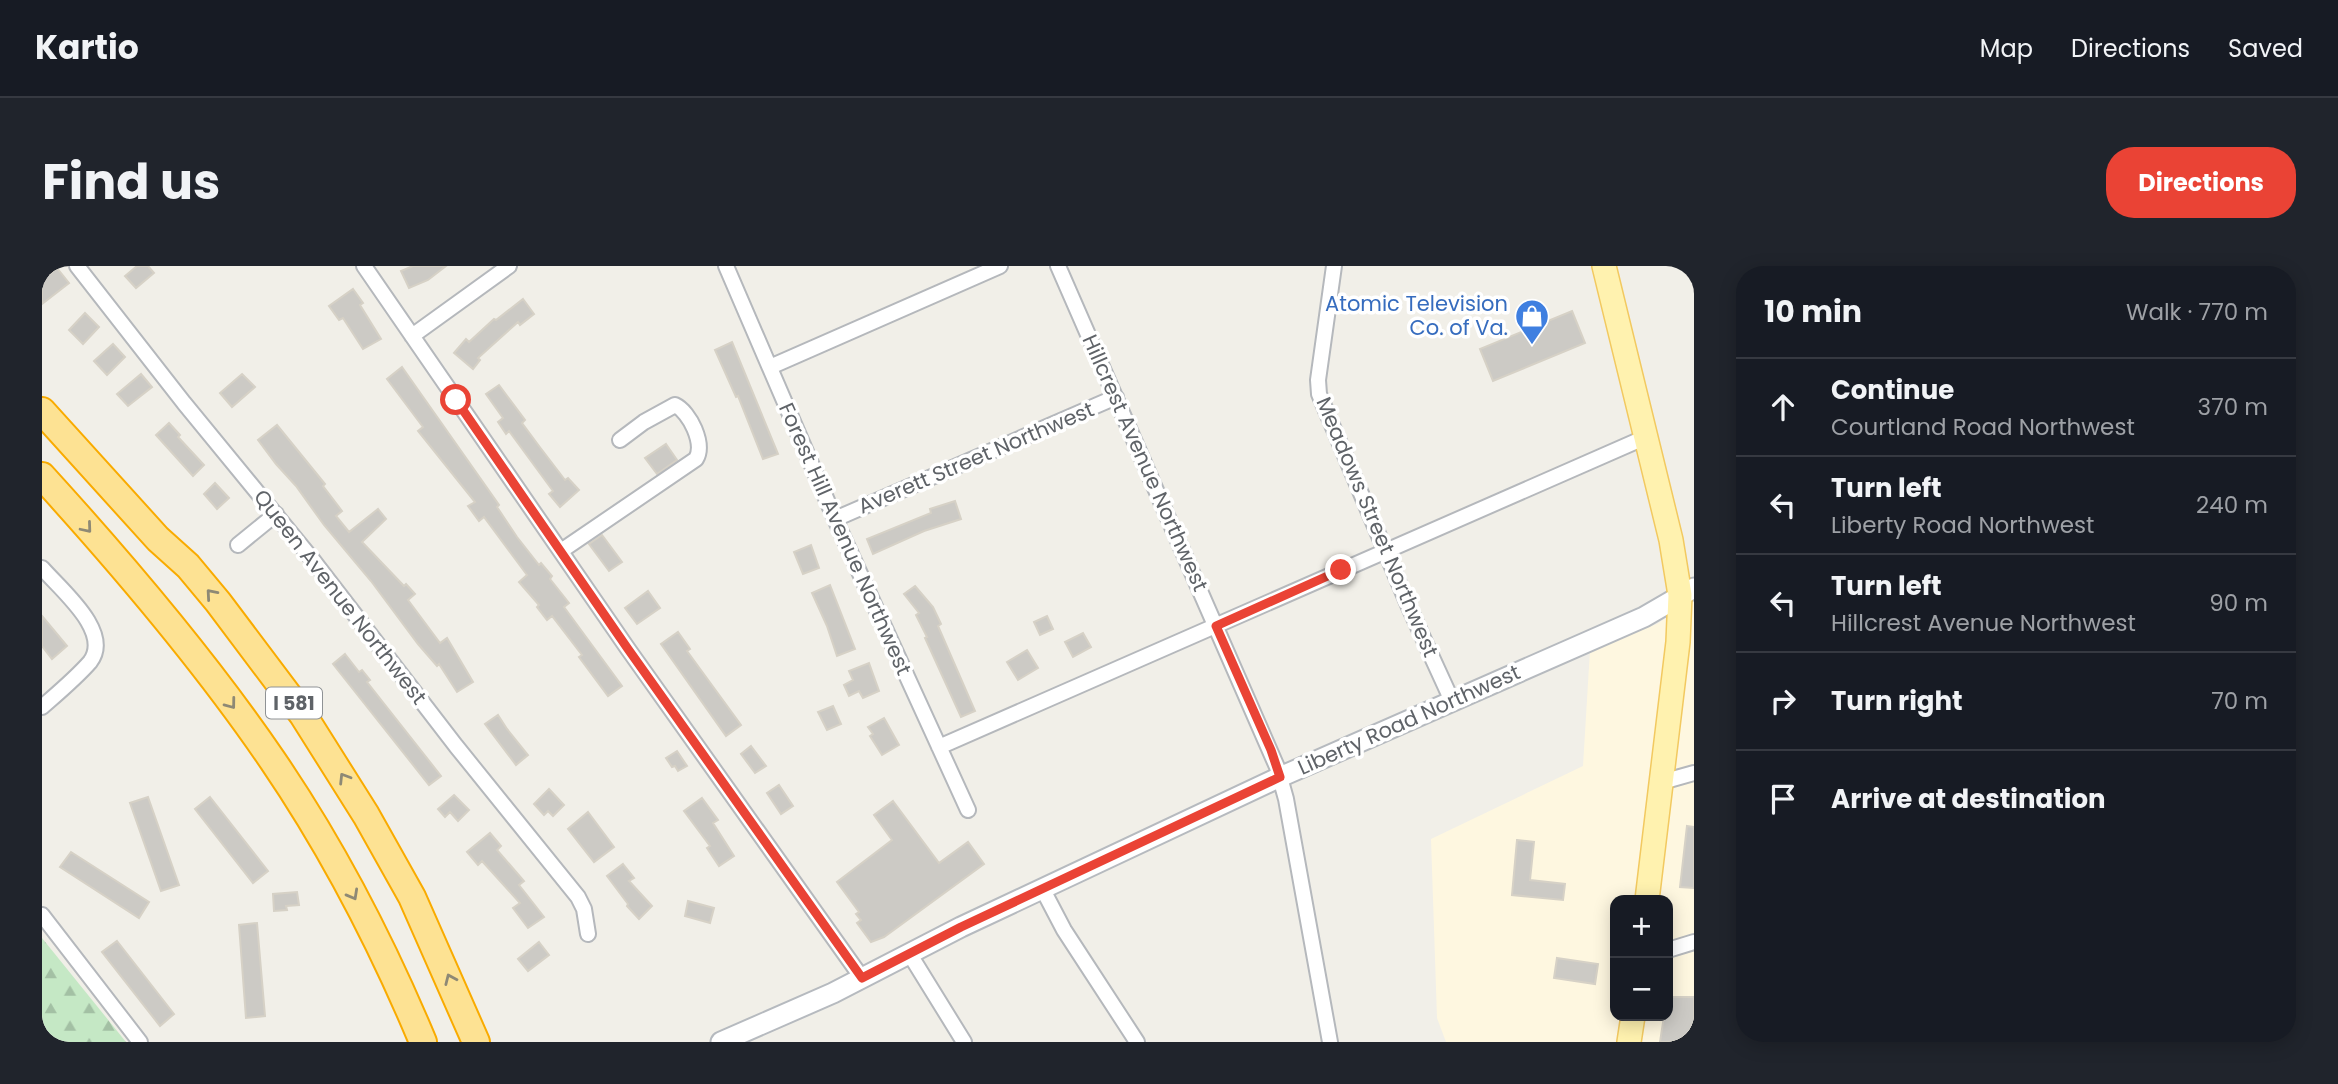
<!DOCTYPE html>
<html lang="en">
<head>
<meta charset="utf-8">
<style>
	:root { --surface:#171b24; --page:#20242c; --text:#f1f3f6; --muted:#9ea1a6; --line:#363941; --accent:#ea4335 }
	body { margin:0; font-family:Poppins,sans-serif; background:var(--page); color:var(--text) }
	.controls { position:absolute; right:21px; bottom:21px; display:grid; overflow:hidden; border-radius:14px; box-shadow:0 4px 18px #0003 }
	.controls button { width:63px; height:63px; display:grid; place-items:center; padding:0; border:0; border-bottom:2px solid var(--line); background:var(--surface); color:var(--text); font:35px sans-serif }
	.stop { position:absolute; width:21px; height:21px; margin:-16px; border:5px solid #ea4335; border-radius:50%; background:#fff }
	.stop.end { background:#ea4335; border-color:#fff; box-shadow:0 2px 7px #0008 }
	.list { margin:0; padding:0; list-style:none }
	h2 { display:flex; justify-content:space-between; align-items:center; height:91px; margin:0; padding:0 28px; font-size:30px }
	h2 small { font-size:23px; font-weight:400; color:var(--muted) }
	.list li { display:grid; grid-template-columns:46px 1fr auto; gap:21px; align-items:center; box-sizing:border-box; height:98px; padding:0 28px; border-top:2px solid var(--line) }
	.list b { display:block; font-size:26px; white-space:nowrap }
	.list p { margin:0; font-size:23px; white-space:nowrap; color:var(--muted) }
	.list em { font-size:23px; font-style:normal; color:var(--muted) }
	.icon { flex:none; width:38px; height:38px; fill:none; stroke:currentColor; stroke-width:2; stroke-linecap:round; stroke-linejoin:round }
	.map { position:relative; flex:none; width:1652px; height:776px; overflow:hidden; border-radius:28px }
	header { display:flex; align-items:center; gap:42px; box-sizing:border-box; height:98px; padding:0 35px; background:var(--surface); border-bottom:2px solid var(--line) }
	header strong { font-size:33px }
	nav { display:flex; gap:38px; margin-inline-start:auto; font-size:24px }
	.intro { display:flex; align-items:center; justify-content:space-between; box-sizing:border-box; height:168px; padding:0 42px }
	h1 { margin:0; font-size:49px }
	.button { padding:18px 32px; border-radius:28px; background:var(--accent); color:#fff; font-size:24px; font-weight:700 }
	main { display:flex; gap:42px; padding:0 42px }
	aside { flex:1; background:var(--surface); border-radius:28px; box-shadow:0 4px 18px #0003 }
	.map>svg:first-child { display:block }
	.commercial { fill:#fef7e0; fill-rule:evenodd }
	.forest { fill:url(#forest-firs) }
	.building { fill:#cccac5; stroke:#d6d1c6; stroke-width:2 }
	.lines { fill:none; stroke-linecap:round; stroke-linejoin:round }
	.street-casing { stroke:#b5b8bc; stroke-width:18 }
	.secondary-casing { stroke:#b6babf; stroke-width:23 }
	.primary-casing { stroke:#f2c960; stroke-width:26 }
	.highway-casing { stroke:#f9ab00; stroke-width:30 }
	.street { stroke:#fff; stroke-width:14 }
	.secondary { stroke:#fff; stroke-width:19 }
	.primary { stroke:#fff2af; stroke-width:23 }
	.highway { stroke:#fde293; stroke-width:26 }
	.oneway { stroke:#8e8975 }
	.route { stroke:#ea4335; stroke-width:9 }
	.labels { text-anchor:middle; stroke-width:7; stroke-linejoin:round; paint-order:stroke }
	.shield { fill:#fff; stroke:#8f9295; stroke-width:2 }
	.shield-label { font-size:19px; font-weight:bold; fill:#5f6368 }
	.shop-label { font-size:21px; fill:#366cbe; stroke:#fff; text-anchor:end }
	.street-label { font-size:21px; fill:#5f6368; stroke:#fff }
</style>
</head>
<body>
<header>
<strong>Kartio</strong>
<nav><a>Map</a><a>Directions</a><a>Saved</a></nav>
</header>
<div class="intro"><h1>Find us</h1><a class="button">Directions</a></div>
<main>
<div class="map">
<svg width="1652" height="776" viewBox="0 0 1652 776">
	<defs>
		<pattern id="forest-firs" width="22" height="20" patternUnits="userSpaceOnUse" patternTransform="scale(1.75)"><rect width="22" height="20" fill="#c5e8c5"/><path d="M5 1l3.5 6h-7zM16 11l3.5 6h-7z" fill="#a3c0a4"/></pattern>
	</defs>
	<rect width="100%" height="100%" fill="#f1efe8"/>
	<!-- commercial -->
	<path class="commercial" d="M1652,333V776H1404L1395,752L1389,573L1541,500L1548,384L1615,358ZM1573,634H1626V750H1573Z"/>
	<!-- forest -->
	<path class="forest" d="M0,672L84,776H0Z"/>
	<!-- building -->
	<path class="building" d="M95,0H106L112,7L94,22L83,10Z
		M371,0H404L386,14L367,22L359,5Z
		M15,2L27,17L0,38V14Z
		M311,23L321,37L318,39L339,73L321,83L301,52L297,54L287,40Z
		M481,33L492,48L478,59L476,56L436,92L438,94L431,103L412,87L424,73L427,76L452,53L454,54Z
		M1530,45L1543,77L1451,115L1438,83Z
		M43,47L57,61L41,78L27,64Z
		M690,76L736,188L721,193L696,130L694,131L673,84Z
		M71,78L83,91L65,109L52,95Z
		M360,101L457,239L455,241L475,271L497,299L499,297L510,310L508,313L527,337L522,341L580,420L566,430L537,391L540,389L510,350L505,354L495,341L497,339L477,316L485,309L442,251L437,255L426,240L433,236L376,165L381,161L345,113Z
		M99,108L110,121L86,140L75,128Z
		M200,108L213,121L190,141L178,127Z
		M457,119L483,154L480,157L497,180L523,214L526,212L537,224L518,241L507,228L511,225L467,165L464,168L456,156L461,152L444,128Z
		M127,157L138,169L136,171L162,199L151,210L114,169Z
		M235,159L283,218L281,220L300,245L294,250L307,266L336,243L344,253L320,276L362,320L364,318L373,328L366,334L398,377L405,372L431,416L415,426L397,398L395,400L376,378L329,315L282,259L254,220L234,198L216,174Z
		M624,178L635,194L615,208L603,192Z
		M173,217L187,232L175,243L162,228Z
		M913,235L919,253L882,265L831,288L825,273L889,247L888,243Z
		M560,269L580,296L567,305L547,278Z
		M769,279L777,302L761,308L752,286Z
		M788,319L813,383L795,390L785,360L770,327Z
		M873,320L891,341L899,358L896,360L933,445L919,451L883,372L885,371L874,349L877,347L862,328Z
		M606,325L618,342L595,358L583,342Z
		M0,350L25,380L10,393L0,380Z
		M1005,350L1011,363L998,369L992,356Z
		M636,366L648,383L645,385L699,459L684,470L619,378Z
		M1041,367L1049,381L1031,391L1023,376Z
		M985,384L996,402L976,414L965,396Z
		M303,388L317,406L320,404L328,414L325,416L399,510L387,519L291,398Z
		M827,397L837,425L821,432L817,425L807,430L802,419L811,414L807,405Z
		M791,440L799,458L785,464L776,446Z
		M456,449L465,463L486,489L474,499L443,458Z
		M842,452L857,479L840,489L828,470L831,468L826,461Z
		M709,480L724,500L713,507L699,488Z
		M635,485L645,500L636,505L633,500L630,501L624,492Z
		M737,519L751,540L739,548L725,527Z
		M507,523L522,539L511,550L506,545L502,549L492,538Z
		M412,529L427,544L416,555L408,546L403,551L396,543Z
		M106,531L137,619L119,625L88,537Z
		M168,531L226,605L211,617L153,543Z
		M660,532L676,554L671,557L692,590L677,600L665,582L668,580L642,545Z
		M851,535L897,597L926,576L942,598L842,671L829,676L815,657L819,654L814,648L817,646L795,616L850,574L832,549Z
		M546,546L572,581L552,596L526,563Z
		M1645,560L1652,561V622L1638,621Z
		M448,567L459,580L455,584L482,615L477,619L502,651L486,662L471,642L478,637L440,595L436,599L425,586Z
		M1475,574L1492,576L1488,614L1523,618L1521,634L1470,629Z
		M29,586L107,636L97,652L18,601Z
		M581,598L592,612L587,615L610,640L597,653L585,640L586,638L565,610Z
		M255,626L257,639L244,640L245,644L232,645L231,628Z
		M646,635L672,642L668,657L643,650Z
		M215,657L223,750L204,752L197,659Z
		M75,675L132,748L118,760L60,686Z
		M497,676L507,689L486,705L476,693Z
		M1515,692L1556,698L1553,718L1512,712Z
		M1626,731H1652V776H1618L1622,750H1626Z"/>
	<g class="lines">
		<!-- street casing -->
		<g class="street-casing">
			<path id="street" d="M35,0L142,137L270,293L414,480L536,631L542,643L546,668
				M322,0L586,383L820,712
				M684,0L793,253L926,544
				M1016,0L1235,501L1244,533L1288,776
				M1292,0L1276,114L1277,128L1367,341L1410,435
				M370,70L467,0
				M728,101L958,0
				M793,253L1074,131
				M196,279L234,248
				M519,285L654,193C663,178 648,146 633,139L602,156L578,174
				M0,302C19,324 71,366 48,396C34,412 16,427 0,441
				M897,481L1604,171
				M1620,516L1652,507
				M1000,622L1022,664L1095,776
				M0,649L98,776
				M1626,684L1652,676
				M867,687L922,776"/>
		</g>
		<!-- secondary casing -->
		<g class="secondary-casing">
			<path id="secondary" d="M679,776L791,727L919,661L1238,511L1602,351L1652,322"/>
		</g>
		<!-- primary casing -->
		<g class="primary-casing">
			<path id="primary" d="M1562,0L1629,274L1638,329L1636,376L1605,634
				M1587,776L1591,750"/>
		</g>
		<!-- highway casing -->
		<g class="highway-casing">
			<path id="highway" d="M0,145L116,273L146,300L176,336L261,449L324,549L370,631L434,776
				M0,210C82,300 163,395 231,495C291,583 340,678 381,776"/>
		</g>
		<!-- street -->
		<use href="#street" class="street"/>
		<!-- secondary -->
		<use href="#secondary" class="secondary"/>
		<!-- primary -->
		<use href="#primary" class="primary"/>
		<!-- highway -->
		<use href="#highway" class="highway"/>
	</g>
	<!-- one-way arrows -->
	<defs><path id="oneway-chevron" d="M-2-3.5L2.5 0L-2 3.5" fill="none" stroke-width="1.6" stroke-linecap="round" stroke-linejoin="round" transform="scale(1.75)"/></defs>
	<g class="oneway">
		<use href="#oneway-chevron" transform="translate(45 262) rotate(50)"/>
		<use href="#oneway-chevron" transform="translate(169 328) rotate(-131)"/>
		<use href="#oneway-chevron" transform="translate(189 438) rotate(53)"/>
		<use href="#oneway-chevron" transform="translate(302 512) rotate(-122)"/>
		<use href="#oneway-chevron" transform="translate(311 629) rotate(61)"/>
		<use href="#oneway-chevron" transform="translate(408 713) rotate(-114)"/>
	</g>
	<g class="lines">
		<!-- route -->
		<path class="route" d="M414,134L586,383L820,712L919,661L1238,511L1229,484L1174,360L1299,304"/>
	</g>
	<!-- icons -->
	<defs>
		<g id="shop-pin" transform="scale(1.75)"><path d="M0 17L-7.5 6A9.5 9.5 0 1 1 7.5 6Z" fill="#3f7fe0" stroke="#fff"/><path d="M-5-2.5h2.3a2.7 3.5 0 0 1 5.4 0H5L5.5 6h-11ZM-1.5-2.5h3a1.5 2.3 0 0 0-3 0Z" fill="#fff"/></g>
	</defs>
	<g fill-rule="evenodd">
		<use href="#shop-pin" x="1490" y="50"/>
	</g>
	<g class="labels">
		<!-- shield labels -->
		<rect class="shield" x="224" y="421.5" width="56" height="31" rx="5"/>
		<g class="shield-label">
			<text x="252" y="444">I 581</text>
		</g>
		<!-- shop labels -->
		<g class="shop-label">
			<text x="1466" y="45">Atomic Television<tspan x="1466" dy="24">Co. of Va.</tspan></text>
		</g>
		<!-- street labels -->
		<g class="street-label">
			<text transform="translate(934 192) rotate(-23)" y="7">Averett Street Northwest</text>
			<text transform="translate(1103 197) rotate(66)" y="7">Hillcrest Avenue Northwest</text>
			<text transform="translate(1335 261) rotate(67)" y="7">Meadows Street Northwest</text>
			<text transform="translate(803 273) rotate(66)" y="7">Forest Hill Avenue Northwest</text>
			<text transform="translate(298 331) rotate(52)" y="7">Queen Avenue Northwest</text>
			<text transform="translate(1367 454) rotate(-24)" y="7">Liberty Road Northwest</text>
		</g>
	</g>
</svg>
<div class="controls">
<button>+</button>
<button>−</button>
</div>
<div class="stop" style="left:414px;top:134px"></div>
<div class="stop end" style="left:1299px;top:304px"></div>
</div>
<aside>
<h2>10 min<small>Walk · 770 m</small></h2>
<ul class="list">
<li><svg class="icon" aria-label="ahead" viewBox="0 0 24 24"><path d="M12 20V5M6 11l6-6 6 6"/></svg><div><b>Continue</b><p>Courtland Road Northwest</p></div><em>370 m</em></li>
<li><svg class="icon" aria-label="left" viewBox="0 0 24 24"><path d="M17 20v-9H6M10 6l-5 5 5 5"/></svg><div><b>Turn left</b><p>Liberty Road Northwest</p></div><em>240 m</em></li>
<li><svg class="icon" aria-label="left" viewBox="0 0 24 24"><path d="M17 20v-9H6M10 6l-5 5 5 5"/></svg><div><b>Turn left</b><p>Hillcrest Avenue Northwest</p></div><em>90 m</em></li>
<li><svg class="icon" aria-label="right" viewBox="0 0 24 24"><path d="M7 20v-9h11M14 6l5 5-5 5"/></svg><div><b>Turn right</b></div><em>70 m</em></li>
<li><svg class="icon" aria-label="arrive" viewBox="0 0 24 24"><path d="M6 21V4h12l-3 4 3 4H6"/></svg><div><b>Arrive at destination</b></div></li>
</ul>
</aside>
</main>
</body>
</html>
